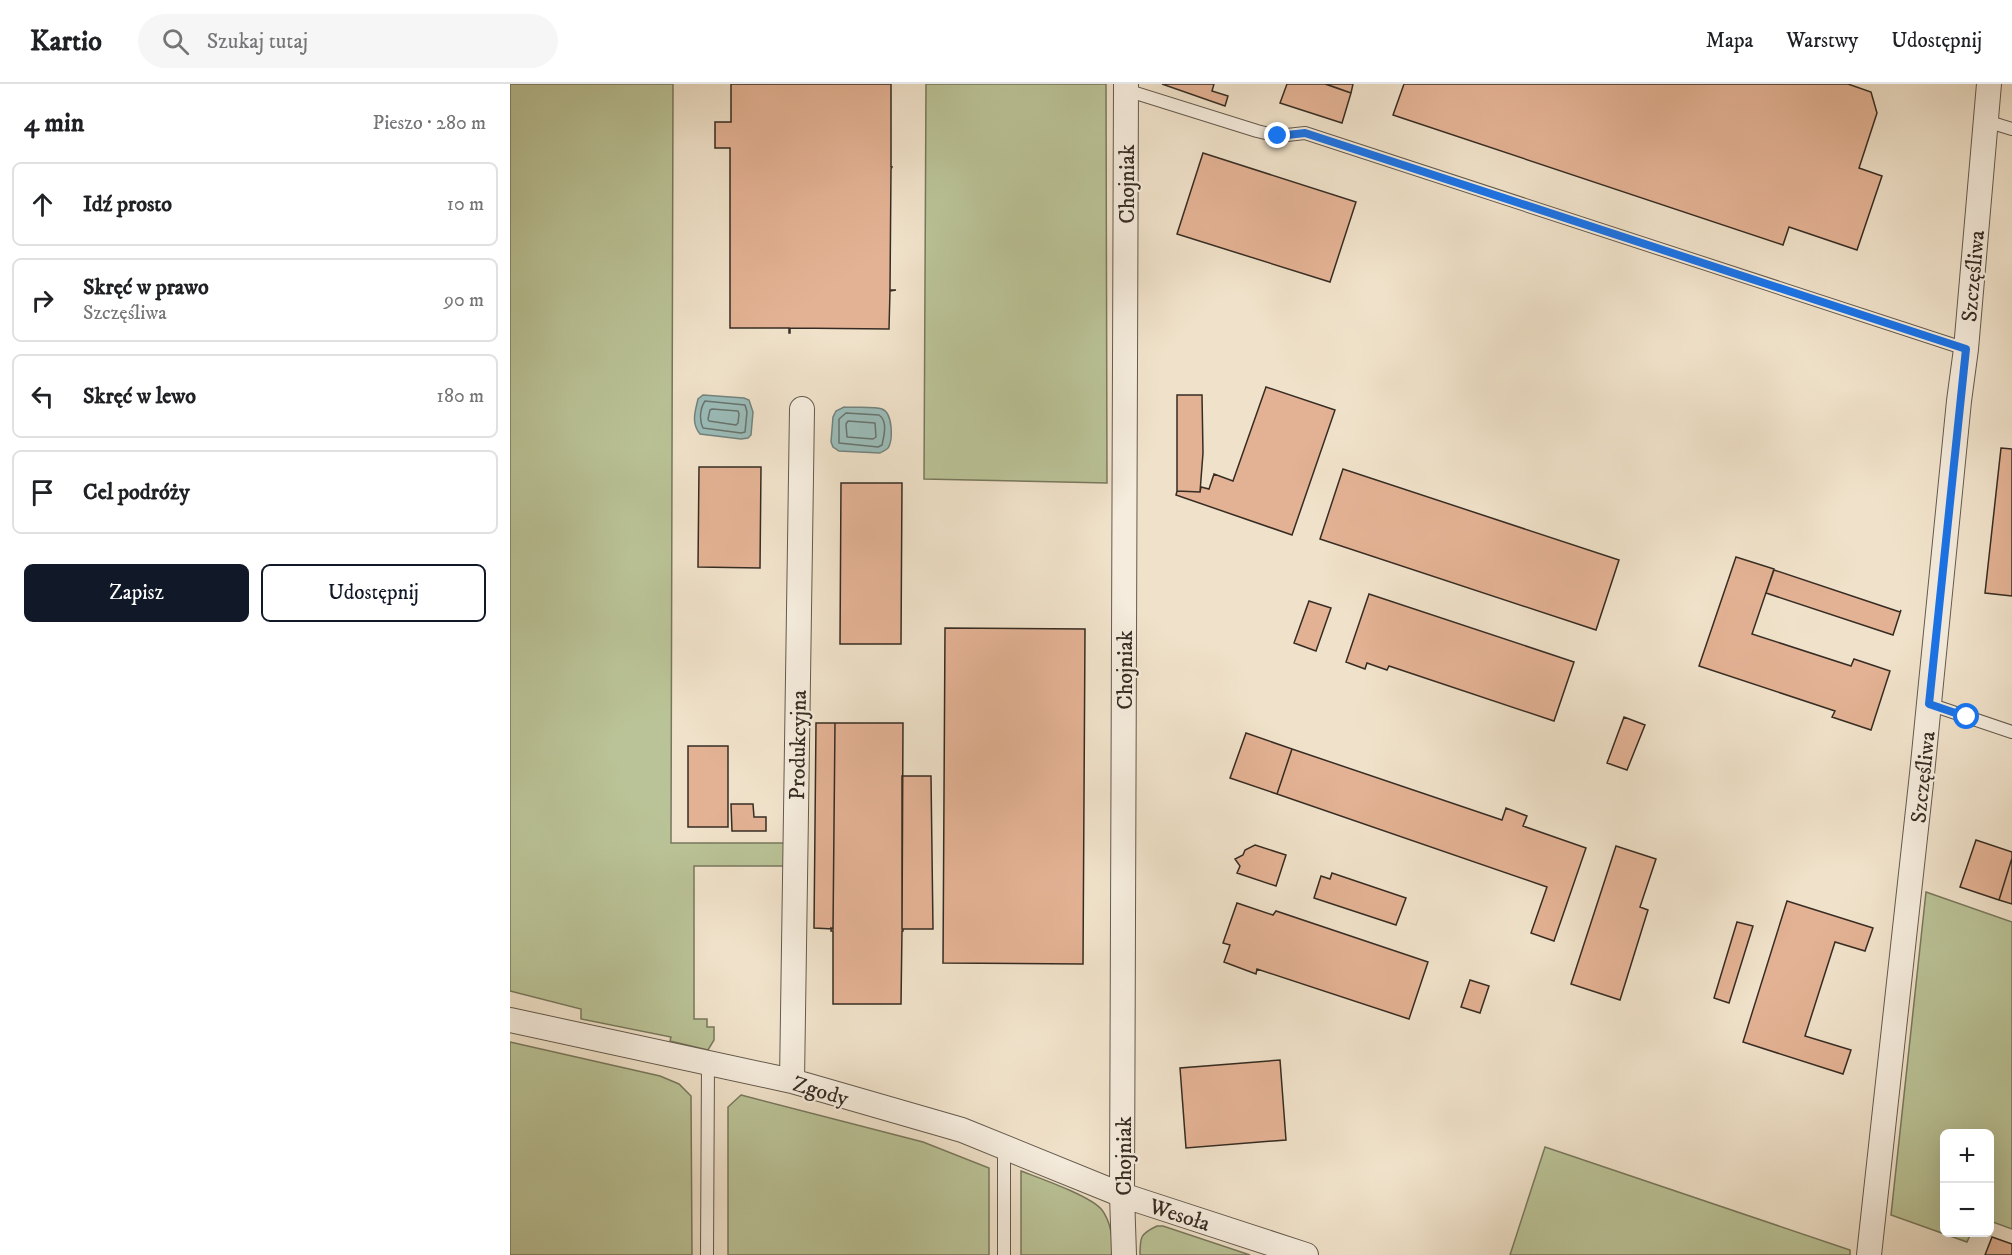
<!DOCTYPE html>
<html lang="pl">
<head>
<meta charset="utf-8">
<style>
	:root { --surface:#fff; --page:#f6f6f6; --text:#202124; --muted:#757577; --line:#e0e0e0; --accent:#111827 }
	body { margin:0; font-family:"IM FELL DW Pica",serif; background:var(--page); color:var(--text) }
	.controls { position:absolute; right:18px; bottom:18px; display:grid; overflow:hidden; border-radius:9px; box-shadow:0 6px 24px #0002 }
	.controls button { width:54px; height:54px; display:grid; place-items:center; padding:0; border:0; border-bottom:2px solid var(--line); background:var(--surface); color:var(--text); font:30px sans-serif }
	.stop { position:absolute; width:18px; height:18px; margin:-14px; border:4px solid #1a73e8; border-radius:50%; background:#fff }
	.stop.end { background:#1a73e8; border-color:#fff; box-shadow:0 2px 6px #0008 }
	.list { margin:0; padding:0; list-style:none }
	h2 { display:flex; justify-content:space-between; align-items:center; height:78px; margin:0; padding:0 24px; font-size:26px }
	h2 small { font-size:20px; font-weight:400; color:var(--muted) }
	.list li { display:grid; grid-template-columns:39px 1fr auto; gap:18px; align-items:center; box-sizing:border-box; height:84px; margin:0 12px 12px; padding:0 12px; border:2px solid var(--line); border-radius:9px }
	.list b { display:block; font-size:22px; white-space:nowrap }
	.list p { margin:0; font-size:20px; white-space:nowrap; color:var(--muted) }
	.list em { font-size:20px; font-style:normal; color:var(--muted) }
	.actions { display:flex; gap:12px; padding:18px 24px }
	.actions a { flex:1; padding:14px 0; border:2px solid var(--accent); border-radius:9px; text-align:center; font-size:21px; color:var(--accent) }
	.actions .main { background:var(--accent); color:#fff }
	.icon { flex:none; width:33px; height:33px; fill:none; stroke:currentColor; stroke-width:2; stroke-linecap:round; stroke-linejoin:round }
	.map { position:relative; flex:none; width:1502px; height:1171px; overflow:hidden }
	header { display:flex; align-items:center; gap:36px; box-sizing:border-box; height:84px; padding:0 30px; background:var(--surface); border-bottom:2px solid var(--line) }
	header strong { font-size:28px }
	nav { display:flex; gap:33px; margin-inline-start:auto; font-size:21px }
	.search { width:420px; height:54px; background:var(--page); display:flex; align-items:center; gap:15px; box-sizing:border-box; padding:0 21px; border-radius:33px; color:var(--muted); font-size:22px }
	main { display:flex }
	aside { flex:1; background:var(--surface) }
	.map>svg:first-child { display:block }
	.green { fill:#bac397; stroke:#78785d; stroke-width:1.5 }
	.water { fill:#9bbdba; stroke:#73837e; stroke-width:1.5 }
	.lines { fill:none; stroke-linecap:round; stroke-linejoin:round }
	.shore { stroke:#68746e; stroke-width:1.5 }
	.building { fill:#e3b294; stroke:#362c23; stroke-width:1.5 }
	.lane-casing { stroke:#645a4d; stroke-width:14 }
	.street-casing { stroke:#645a4d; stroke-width:26 }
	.lane { stroke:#f5ecdd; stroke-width:12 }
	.street { stroke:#f5ecdd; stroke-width:24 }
	.route { stroke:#1a73e8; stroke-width:8 }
	.labels { text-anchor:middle; stroke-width:4.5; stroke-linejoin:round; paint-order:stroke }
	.street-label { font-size:22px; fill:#362c23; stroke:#f5ecdd }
</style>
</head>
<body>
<header>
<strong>Kartio</strong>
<div class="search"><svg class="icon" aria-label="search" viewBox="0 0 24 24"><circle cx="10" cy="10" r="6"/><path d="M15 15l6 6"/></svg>Szukaj tutaj</div>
<nav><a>Mapa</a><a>Warstwy</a><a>Udostępnij</a></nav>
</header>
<main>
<aside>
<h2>4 min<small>Pieszo · 280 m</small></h2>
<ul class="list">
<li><svg class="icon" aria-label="ahead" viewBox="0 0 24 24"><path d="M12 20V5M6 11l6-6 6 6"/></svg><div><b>Idź prosto</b></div><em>10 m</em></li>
<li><svg class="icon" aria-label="right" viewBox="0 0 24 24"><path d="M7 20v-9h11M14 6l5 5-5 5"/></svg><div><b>Skręć w prawo</b><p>Szczęśliwa</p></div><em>90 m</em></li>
<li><svg class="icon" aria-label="left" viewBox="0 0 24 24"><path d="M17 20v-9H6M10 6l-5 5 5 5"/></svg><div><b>Skręć w lewo</b></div><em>180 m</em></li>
<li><svg class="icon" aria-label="arrive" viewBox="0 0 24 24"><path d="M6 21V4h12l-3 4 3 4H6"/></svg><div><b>Cel podróży</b></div></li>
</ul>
<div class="actions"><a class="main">Zapisz</a><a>Udostępnij</a></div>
</aside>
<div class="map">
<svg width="1502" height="1171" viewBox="0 0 1502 1171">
	<rect width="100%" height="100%" fill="#f0e2ca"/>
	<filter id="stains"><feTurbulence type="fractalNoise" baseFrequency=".00333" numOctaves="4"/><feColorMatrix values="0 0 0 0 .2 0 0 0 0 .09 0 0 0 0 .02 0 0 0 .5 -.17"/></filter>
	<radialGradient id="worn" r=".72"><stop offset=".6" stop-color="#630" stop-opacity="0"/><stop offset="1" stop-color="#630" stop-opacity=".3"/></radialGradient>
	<!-- green -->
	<path class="green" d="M0,0H163L161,759H274V782H184V935H197V943H204V956L198,966L160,957L161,953L71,935V925L0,907Z
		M416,0H596L597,399L414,395Z
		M1416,808L1502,838V1145L1480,1137V1050H1434V1148L1461,1149L1457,1158L1381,1131Z
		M0,958L150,992L169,1000L181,1012L182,1171H0Z
		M231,1011L413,1058L479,1084V1171H218V1023Z
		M1035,1063L1340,1166V1171H1000Z
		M511,1087C529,1094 581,1112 592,1126C601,1138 603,1156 603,1171H511Z
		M647,1142H653L740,1171H630C630,1153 630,1150 647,1142Z"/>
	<!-- water -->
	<path class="water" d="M193,311L234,314L239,316L243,328L241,351L238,354L231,355L190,350C181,339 185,328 188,315Z
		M334,323C344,324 364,322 372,325C383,329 383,356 378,364C375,367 373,367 370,369L329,367L323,363L321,358L323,333L326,327Z"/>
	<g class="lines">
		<!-- shore -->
		<path class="shore" d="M195,317L235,321L237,328L235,348L231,349L193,344C189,336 190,324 195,317Z
			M202,325L228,327L229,330L228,339L226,341L199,337L198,335L200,326Z
			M336,329L369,331C378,337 374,352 372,361L368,363L329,359V335Z
			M338,337L365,339L366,353L363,355L337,353L336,340Z"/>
	</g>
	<!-- building -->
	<path class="building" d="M221,0H381V83H382L381,85L380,206H386L380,207L379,245L280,244V249H279V244H220V64H205V38H221Z
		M652,0H704L702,7L718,12L715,22Z
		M777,0H815L841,9L832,39L770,19Z
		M816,0H843L841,9Z
		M894,0H1338L1361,8L1367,29L1349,84L1372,92L1347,166L1279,143L1273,161L883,31Z
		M693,69L846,118L820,198L667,150Z
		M756,303L825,326L782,451L666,411L667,407L690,408L691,403L699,405L704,390L723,397Z
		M667,311H692L693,369L690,408L667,407Z
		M1491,364L1502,365V512L1475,509Z
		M189,383H251L250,484L188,483Z
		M833,385L1109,476L1086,546L810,455Z
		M331,399H392L391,560H330Z
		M1226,473L1264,485L1242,550L1341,582L1344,575L1380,587L1361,646L1322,633L1325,627L1189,582Z
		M1264,486L1390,528L1391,526L1383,551L1256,509Z
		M859,510L1064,578L1044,637L879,582L877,586L857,579L855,585L836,578Z
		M799,517L821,524L806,567L784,559Z
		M435,544L575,545L573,880L433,879Z
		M1114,633L1135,641L1117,686L1097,679Z
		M306,639H325L323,845L304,844Z
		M325,639H393L392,845H393V847H392L391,920H323V847H321V844L323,845Z
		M736,649L782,665L767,710L720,694Z
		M178,662H218V743H178Z
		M782,665L992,736L996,724L1017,732L1013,742L1076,764L1044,857L1021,849L1037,803L767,710Z
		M392,692H421L423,845H392Z
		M221,720H243L244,733H256V747H222Z
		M1466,756L1502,768V774L1489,816L1450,803Z
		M745,761L776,771L766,802L727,789L730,782L725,775L733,771L735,766Z
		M1106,762L1146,775L1130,823L1138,826L1110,916L1061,900Z
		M1502,774V820L1489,816Z
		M822,789L896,814L886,841L804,814L811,792L820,795Z
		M1277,817L1363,844L1355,867L1325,858L1295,952L1341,966L1333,990L1233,958Z
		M727,819L763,831L766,827L918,878L899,935L747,885L746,890L714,878L720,861L713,859Z
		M1227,838L1243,842L1219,919L1204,914Z
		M960,896L979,902L970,929L951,923Z
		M770,976L776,1056L676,1064L670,984Z
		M1482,1153L1502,1160V1171H1475Z"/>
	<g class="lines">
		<!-- lane casing -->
		<g class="lane-casing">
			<path id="lane" d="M616,6L747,47L768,52L795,49L1456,265
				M1476,37L1502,45
				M1419,620L1502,648
				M197,1171L198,978
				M494,1171V1064"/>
		</g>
		<!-- street casing -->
		<g class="street-casing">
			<path id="street" d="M0,936L282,997L452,1046L612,1111L796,1171
				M282,997L292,325
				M614,1171L612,1111L616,0
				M1359,1171L1412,690L1449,317L1456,265L1479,0"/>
		</g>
		<!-- lane -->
		<use href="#lane" class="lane"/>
		<!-- street -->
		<use href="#street" class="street"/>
	</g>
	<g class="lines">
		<!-- route -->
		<path class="route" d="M768,52L795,49L1456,265L1419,620L1457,633"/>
	</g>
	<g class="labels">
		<!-- street labels -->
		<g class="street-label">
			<text transform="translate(616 100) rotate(-90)" y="8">Chojniak</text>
			<text transform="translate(1462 192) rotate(-85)" y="8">Szczęśliwa</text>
			<text transform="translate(614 586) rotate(-90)" y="8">Chojniak</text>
			<text transform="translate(287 661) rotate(-89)" y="8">Produkcyjna</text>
			<text transform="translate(1412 693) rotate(-84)" y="8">Szczęśliwa</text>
			<text transform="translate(311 1006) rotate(16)" y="8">Zgody</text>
			<text transform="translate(613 1072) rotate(-90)" y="8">Chojniak</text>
			<text transform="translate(670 1130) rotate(18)" y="8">Wesoła</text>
		</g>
	</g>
	<rect width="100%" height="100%" filter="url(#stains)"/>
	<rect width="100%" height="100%" fill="url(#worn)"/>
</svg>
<div class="controls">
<button>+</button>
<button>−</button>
</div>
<div class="stop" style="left:1457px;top:633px"></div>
<div class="stop end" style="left:768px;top:52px"></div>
</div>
</main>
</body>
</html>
